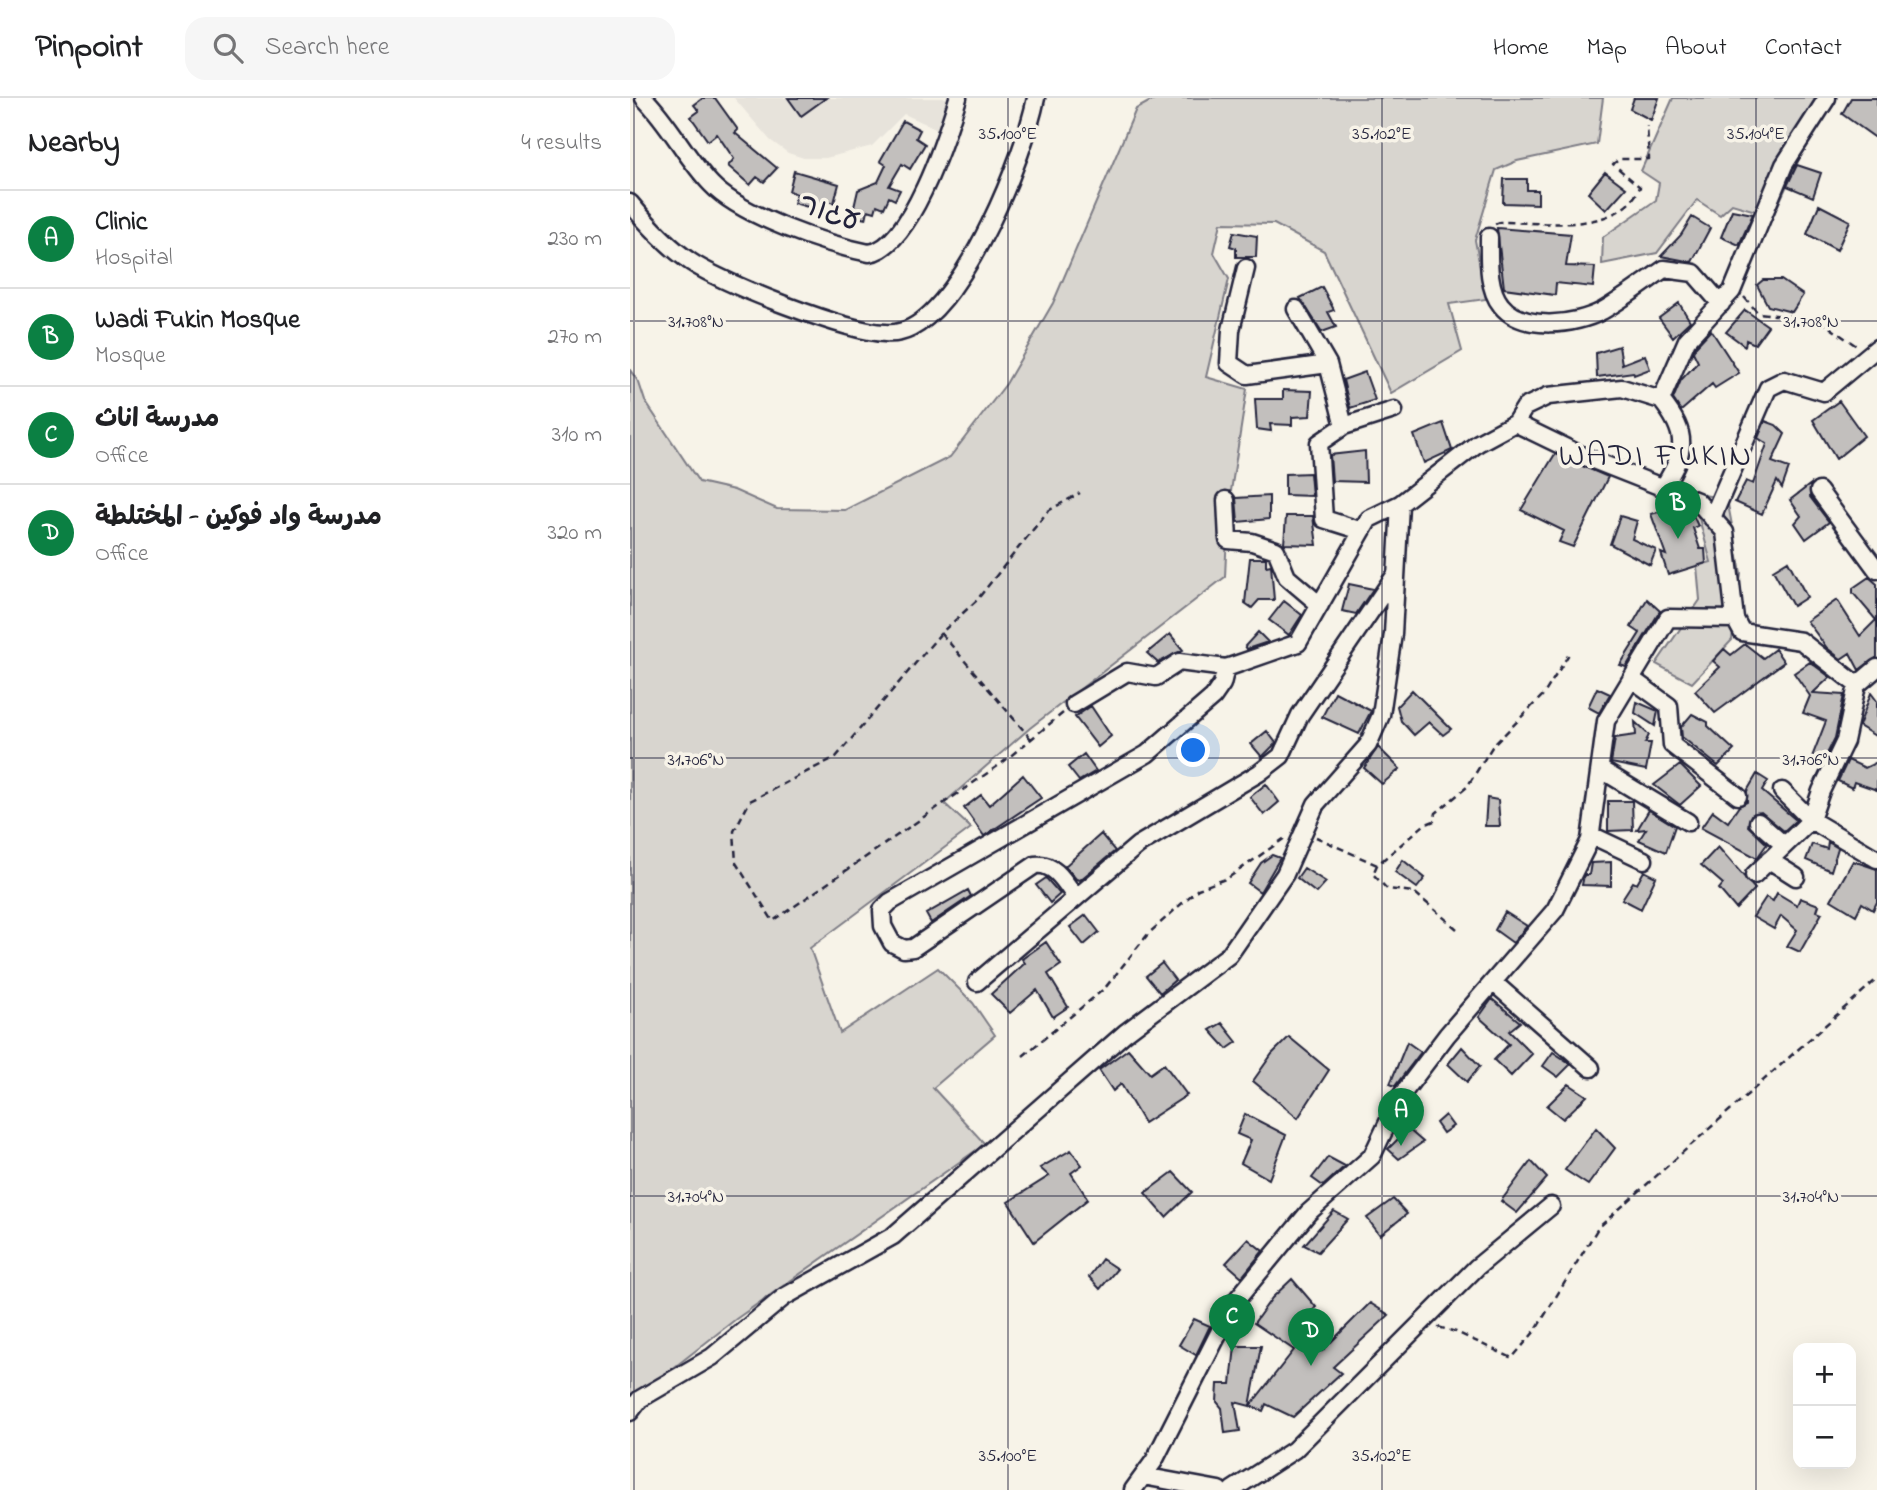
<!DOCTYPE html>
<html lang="en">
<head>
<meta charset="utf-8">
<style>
	:root { --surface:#fff; --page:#f6f6f6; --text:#202124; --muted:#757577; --line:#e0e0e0; --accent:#0b8043 }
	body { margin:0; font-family:"Indie Flower","Playpen Sans Arabic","Playpen Sans Hebrew",sans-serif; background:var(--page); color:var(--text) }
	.controls { position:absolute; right:21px; bottom:21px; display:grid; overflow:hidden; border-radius:14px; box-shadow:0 7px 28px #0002 }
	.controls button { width:63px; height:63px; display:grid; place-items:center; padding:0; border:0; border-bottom:2px solid var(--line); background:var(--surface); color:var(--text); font:35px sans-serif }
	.you { position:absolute; left:564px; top:653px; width:24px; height:24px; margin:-18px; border:5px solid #fff; border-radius:50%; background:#1a73e8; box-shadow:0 0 0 10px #1a73e833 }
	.badge { display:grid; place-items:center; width:46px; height:46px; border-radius:50%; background:var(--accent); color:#fff; font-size:23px; font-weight:700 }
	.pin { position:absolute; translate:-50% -58px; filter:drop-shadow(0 2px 4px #0008) }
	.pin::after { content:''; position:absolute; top:37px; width:24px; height:21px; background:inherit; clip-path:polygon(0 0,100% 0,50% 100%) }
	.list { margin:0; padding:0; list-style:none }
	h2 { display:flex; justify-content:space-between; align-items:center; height:91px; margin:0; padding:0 28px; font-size:30px }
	h2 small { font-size:23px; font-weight:400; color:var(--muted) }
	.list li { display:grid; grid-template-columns:46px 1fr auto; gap:21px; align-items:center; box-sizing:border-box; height:98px; padding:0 28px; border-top:2px solid var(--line) }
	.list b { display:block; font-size:26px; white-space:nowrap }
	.list p { margin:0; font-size:23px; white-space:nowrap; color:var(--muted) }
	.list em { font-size:23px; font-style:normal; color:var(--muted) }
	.icon { flex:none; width:38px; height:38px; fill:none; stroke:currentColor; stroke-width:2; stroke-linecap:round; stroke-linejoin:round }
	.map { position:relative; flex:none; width:1247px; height:1392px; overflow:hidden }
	header { display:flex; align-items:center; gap:42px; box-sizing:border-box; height:98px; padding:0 35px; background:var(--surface); border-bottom:2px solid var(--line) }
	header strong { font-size:33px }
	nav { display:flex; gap:38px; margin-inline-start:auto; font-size:24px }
	.search { width:490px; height:63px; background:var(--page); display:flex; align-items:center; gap:18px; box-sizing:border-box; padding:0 24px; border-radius:21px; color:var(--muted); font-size:26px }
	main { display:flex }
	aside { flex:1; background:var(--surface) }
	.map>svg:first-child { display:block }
	.built { fill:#e7e3db }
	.green { fill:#d8d5cf; stroke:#7d7c85; stroke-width:2 }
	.building { fill:#c2bfbd; stroke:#22223b; stroke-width:2 }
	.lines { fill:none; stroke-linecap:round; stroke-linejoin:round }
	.minor-casing { stroke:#22223b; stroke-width:21 }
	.path { stroke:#22223b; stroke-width:2.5; stroke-dasharray:7 5; stroke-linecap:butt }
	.minor { stroke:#f7f3e8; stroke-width:16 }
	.ticks { fill:none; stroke:#22223b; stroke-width:2; stroke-opacity:0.45 }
	.labels { text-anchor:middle; stroke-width:7; stroke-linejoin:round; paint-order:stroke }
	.street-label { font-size:30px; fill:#22223b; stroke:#f7f3e8 }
	.quarter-label { font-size:33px; letter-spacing:2px; fill:#22223b; stroke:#f7f3e8 }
	.ticks-label { font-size:18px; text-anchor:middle; fill:#22223b; stroke:#f7f3e8; stroke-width:7; stroke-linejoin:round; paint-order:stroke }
</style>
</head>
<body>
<header>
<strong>Pinpoint</strong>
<div class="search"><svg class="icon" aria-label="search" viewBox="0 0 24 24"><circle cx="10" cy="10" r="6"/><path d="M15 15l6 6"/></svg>Search here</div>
<nav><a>Home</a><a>Map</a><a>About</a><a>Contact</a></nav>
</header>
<main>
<aside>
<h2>Nearby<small>4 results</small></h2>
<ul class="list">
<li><span class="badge">A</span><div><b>Clinic</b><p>Hospital</p></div><em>230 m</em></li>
<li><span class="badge">B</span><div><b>Wadi Fukin Mosque</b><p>Mosque</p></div><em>270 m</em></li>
<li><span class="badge">C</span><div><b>مدرسة اناث</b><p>Office</p></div><em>310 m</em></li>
<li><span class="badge">D</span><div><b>مدرسة واد فوكين - المختلطة</b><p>Office</p></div><em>320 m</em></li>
</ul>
</aside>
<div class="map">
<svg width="1247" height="1392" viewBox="0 0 1247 1392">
	<rect width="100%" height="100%" fill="#f7f3e8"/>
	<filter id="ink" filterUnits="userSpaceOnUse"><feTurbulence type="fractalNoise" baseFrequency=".0143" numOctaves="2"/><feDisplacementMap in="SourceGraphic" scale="14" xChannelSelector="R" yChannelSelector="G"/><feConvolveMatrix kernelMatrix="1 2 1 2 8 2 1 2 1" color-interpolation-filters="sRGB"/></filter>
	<g filter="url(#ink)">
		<!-- built -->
		<path class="built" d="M104,0H318L307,31L274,16L242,48L196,60H174L158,55L140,42Z"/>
		<!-- green -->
		<path class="green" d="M526,0H973L967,46L887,63L866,72L845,142L856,201L819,206L832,253L761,295L694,153L644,126L591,125L584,155L599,181L576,279L617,291L598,412L595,479L400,630L314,705L341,730L180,850L210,935L308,870L343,905L365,937L303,990L355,1046L106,1221L0,1304V272L9,285L15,303L69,384L104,392L147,411L215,412L320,359L376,286L423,205L506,11Z
			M1043,0H1197L1143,118L1102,106L1090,117L1067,102L1027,155L972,166L973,139L1026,102L1029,85L1011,73Z
			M1062,395L1097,401L1111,475L1102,542L1062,585L1026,566L1070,502L1067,468L1081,464Z"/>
		<!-- building -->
		<path class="building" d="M73,0H85L108,32L105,35L147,70L134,84L127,79L120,87L98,68L104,61L87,36L78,43L61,19L69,13L64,7Z
			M158,0H196L171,18Z
			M1004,0H1029L1021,22L1000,11Z
			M1221,0H1247V41L1212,16Z
			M273,23L290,32L286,40L295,46L280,71L272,66L259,88L270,92L265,102L259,99L254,110L247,107L245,114L238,112L236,121L222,118L228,92L248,84L256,67L250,63Z
			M1167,67L1191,75L1183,99L1157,88Z
			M164,73L209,86L204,105L195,102L192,113L164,105L167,96L159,93Z
			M975,74L996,90L976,112L958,95Z
			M874,81H897V92H908V106L873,105Z
			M1189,107L1220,123L1207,152L1177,136Z
			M1102,112L1123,116L1109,147L1091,139Z
			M1062,119L1080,130L1062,164L1031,158L1051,137Z
			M867,130L941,136L936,168L965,169L963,189L926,185L925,197L874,190Z
			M604,134L627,138L626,159H606V150L600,148Z
			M1133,182H1151L1173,197L1162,214L1138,208L1127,187Z
			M692,189L704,212L698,214L706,229L692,234L670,200Z
			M1049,205L1060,223L1043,239L1029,220Z
			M1115,212L1138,228L1125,246L1116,242L1115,248L1096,234Z
			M1081,232L1109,275L1085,290L1082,286L1051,313L1043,301L1051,282L1068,264L1063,254L1066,248Z
			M989,248L992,266L1015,257L1020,271L1004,277L1003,274L967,279L966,255Z
			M735,274L745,302L720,310L713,282Z
			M653,292L682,293L680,318L662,319V327L640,326L641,333L627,331L625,301H653Z
			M1209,303L1234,338L1206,361L1183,322Z
			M1135,323L1146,327L1155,336L1142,364L1159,370L1152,390L1147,383L1132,416L1105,404L1116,383L1123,386L1137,346L1128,340Z
			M813,325L822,352L794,365L784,337Z
			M735,353L736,384L702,383L700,357Z
			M925,356L978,379L943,449L929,444L934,433L891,412Z
			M680,375L682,398L655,397V376Z
			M1181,386L1180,399L1199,424L1176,441L1165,425L1171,418L1160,402Z
			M639,398V421L608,424L606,400Z
			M1052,408L1061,413L1068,428L1063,430L1070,451H1075L1076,465L1038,477L1031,455L1036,457L1021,416Z
			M656,418H683L687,447L654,446Z
			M990,418L1007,423L1002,441L1026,452L1020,467L980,446Z
			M620,460H636V468L641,467L644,502H629L622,510L615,505Z
			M1158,463L1177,499L1163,508L1143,472Z
			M1239,479L1247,486V559L1229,572L1220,555L1211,561L1197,550L1177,523L1207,502L1230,538L1246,522L1223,495V490Z
			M719,486L743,491L726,516L712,513Z
			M1017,501L1030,513L996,569L990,567L1010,535L1001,529Z
			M654,503L672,517L659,537L639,522Z
			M628,534L638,544L617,551L615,548Z
			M540,536L553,552L528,565L517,555Z
			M1115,546L1133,560L1145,551L1154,564L1085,615L1065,593L1090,569L1083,563L1094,551L1101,557Z
			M1180,564L1200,579L1183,595L1214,597L1205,640L1193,664L1182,659L1196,623L1173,615L1180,598L1164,575Z
			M967,590L980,596L969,615L958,609Z
			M782,592L821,631L813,637L799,624L784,637L771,623L767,608Z
			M705,594L741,613L729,636L692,619Z
			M1241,595L1247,603V639L1229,628Z
			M1007,604L1028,613L1025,628L1005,615Z
			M461,608L481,638L468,649L445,619Z
			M1062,616L1078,624V628L1104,652L1088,668L1052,639L1051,629Z
			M1005,624L1019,637L1015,645H1021L1016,672L981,665L985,640L1006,637Z
			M637,633L646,645L632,659L621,646Z
			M748,649L770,671L752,686L734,670Z
			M454,656L466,673L449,683L438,669Z
			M1218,662L1235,670L1247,664V692L1224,684L1222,690L1208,683Z
			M1050,667L1071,688L1050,707L1024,687Z
			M1127,676L1138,683L1132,693L1166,722L1154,733L1131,714L1121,717L1118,728L1137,746L1127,760L1071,730L1083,713L1098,724L1109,708L1117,704V693Z
			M393,677L411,700L354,738L334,710L351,697L359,707Z
			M636,686L649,704L634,717L620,699Z
			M857,700L868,702L870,728H855Z
			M978,703H1002L1003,732L978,733Z
			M1019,712L1045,728L1036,754L1009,742L1016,731L1007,732Z
			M471,736L485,753L450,782L446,781L435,768Z
			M1198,744L1208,750L1201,773L1176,762L1182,746L1197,751Z
			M1088,749L1125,791L1106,811L1089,791L1093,786L1071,767Z
			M642,757L650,760L630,794L618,785L631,765Z
			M773,762L795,780L787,790L765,774Z
			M1223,763L1247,771V804L1243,812L1232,805L1226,817L1201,802Z
			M981,764V788L952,787L954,777H959L961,765Z
			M674,770L696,784L686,795L667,780Z
			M1014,773L1026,779L1011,811L992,801L1003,784L1007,786Z
			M416,780L430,796L420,805L406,787Z
			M338,792L341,798L301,825L296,816Z
			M1147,795L1167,807L1170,800L1189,807L1187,813L1192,815L1170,854L1157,848L1167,832L1151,818L1144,831L1123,819L1136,799L1143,803Z
			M875,814L897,828L883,845L865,832Z
			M456,817L469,834L454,847L440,829Z
			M416,844L431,867L418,876L438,909L423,919L407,892L380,915L361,896L395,865L392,861Z
			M532,865L545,882L530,895L516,878Z
			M862,901L890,924L879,933L902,956L881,978L864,962L879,946L849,919Z
			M592,925L607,944L597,951L580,932Z
			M659,939L699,972L668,1020L623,983L642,956Z
			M777,944L791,954L765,988L760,986Z
			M832,949L850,968L837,984L818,966Z
			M498,951L520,976L534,966L557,997L514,1025L491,986L483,993L469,972Z
			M923,954L941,966L928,979L913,968Z
			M939,986L957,998L933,1021L917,1008Z
			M615,1016L656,1037L639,1081L611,1065L621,1042L607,1036Z
			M815,1017L823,1028L813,1035L806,1025Z
			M966,1030L985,1050L958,1087L935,1072Z
			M778,1031L793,1044L769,1061L758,1051Z
			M441,1052L452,1067L441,1075L458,1101L404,1144L378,1104L419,1078L410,1070Z
			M698,1059L715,1068L693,1088L682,1080Z
			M901,1063L917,1080L887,1115L871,1103Z
			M543,1074L562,1094L536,1119L515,1095Z
			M763,1101L777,1116L750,1137L737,1120Z
			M704,1113L718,1121L688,1154L674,1147Z
			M618,1141L633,1153L612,1179L596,1165Z
			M472,1161L487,1171L470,1191L459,1179Z
			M662,1181L686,1209L667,1230L692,1253L740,1205L759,1217L703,1269L711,1275L663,1319L636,1306L633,1313L620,1308L664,1252L624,1225L642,1200Z
			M564,1221L580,1228L566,1257L549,1247Z
			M605,1248H631L620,1308L605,1304L610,1333L595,1335L592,1310L587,1304L588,1286H601Z"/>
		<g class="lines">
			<!-- minor casing -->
			<g class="minor-casing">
				<path id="minor" d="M14,0C40,26 56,60 81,86C111,118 195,146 239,155C281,150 317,36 328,0
					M1197,0L1154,67L1102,193L1057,242L1031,302L992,290L918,298L895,309L885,325L953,358L1067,403L1095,434L1105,521L1112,534L1171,543L1227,587
					M0,105C18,127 37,148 61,164C94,186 217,234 255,235C264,236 273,234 281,230C336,202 394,59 406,0
					M859,139C859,160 857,190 871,207C892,234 946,227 972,213C993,201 1014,185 1034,171L1064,175L1091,206
					M616,170L601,232L599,265L617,277L698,266
					M666,211L698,266L714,328
					M1031,302C1060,338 1055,353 1033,390
					M1189,393L1247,472
					M596,402L598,442L622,444L646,452L657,479L690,507
					M1082,420L1138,290L1154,282L1194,294L1247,250
					M732,433L694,421L689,345L714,328L764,312
					M1002,581L1039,608L1042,647L1108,698
					M1227,587L1247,570
					M444,606L497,574L526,579L549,564L596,570L668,545L739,421L770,406
					M970,671L1058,724
					M1152,693L1181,722L1247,761
					M1128,724L1154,747
					M961,737L1014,762
					M1139,762L1166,779
					M1124,777L1181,722L1191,693L1215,643L1227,587
					M446,800C436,786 425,764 405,767L283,850L274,851L262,845L253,828L252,812L260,804L517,656L583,599L592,586L596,570
					M347,884L508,747L629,675L651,658L670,617L766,476
					M863,884L961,970
					M0,1314L10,1301L82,1259L154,1199L263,1138L495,935L599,857L655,776L686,706L738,647L751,617L763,536L770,406L848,345L885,325
					M513,1378L589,1392
					M503,1392L524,1363L604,1205L678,1115L742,1058L770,999L817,937L925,812L960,742L976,623L1038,520L1105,521
					M602,1392L664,1352L847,1169L921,1108"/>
			</g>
			<!-- path -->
			<path class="path" d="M865,126L870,124C913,124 989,137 1010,89L983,66L990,61H1019L1017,28
				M1114,199L1128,215L1189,222L1228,249
				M311,535L401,641
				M433,615L372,665L143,823L106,765L104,733L120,703L206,659L311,535L346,503L418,413L450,395
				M686,739L747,767
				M827,831L784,794L757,791L743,776L747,767L794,727L804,723L806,715L837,689L862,649L914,596L939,556
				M393,958L475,890L518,836L568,791L598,780L655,740
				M808,1229L826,1234L882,1260L905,1233L968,1130L1247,881"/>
			<!-- minor -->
			<use href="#minor" class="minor"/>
		</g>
	</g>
	<!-- ticks -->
	<path class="ticks" d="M4,0V1392M378,0V1392M752,0V1392M1126,0V1392M0,223H1247M0,660H1247M0,1098H1247"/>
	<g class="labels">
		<!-- street labels -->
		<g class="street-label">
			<text transform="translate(200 113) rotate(18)" y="10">עגור</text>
		</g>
		<!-- quarter labels -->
		<g class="quarter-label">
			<text x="1026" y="367">WADI FUKIN</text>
		</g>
	</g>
	<g class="ticks-label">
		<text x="378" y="41">35.100°E</text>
		<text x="752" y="41">35.102°E</text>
		<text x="1126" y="41">35.104°E</text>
		<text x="66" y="229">31.708°N</text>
		<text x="1181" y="229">31.708°N</text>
		<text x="66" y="667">31.706°N</text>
		<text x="1181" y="667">31.706°N</text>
		<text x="66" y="1104">31.704°N</text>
		<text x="1181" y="1104">31.704°N</text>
		<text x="378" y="1363">35.100°E</text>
		<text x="752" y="1363">35.102°E</text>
	</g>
</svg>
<div class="controls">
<button>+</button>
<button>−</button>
</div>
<div class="you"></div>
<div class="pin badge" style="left:771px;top:1048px">A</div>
<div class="pin badge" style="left:1048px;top:441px">B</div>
<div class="pin badge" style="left:602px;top:1254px">C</div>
<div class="pin badge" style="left:681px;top:1268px">D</div>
</div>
</main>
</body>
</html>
